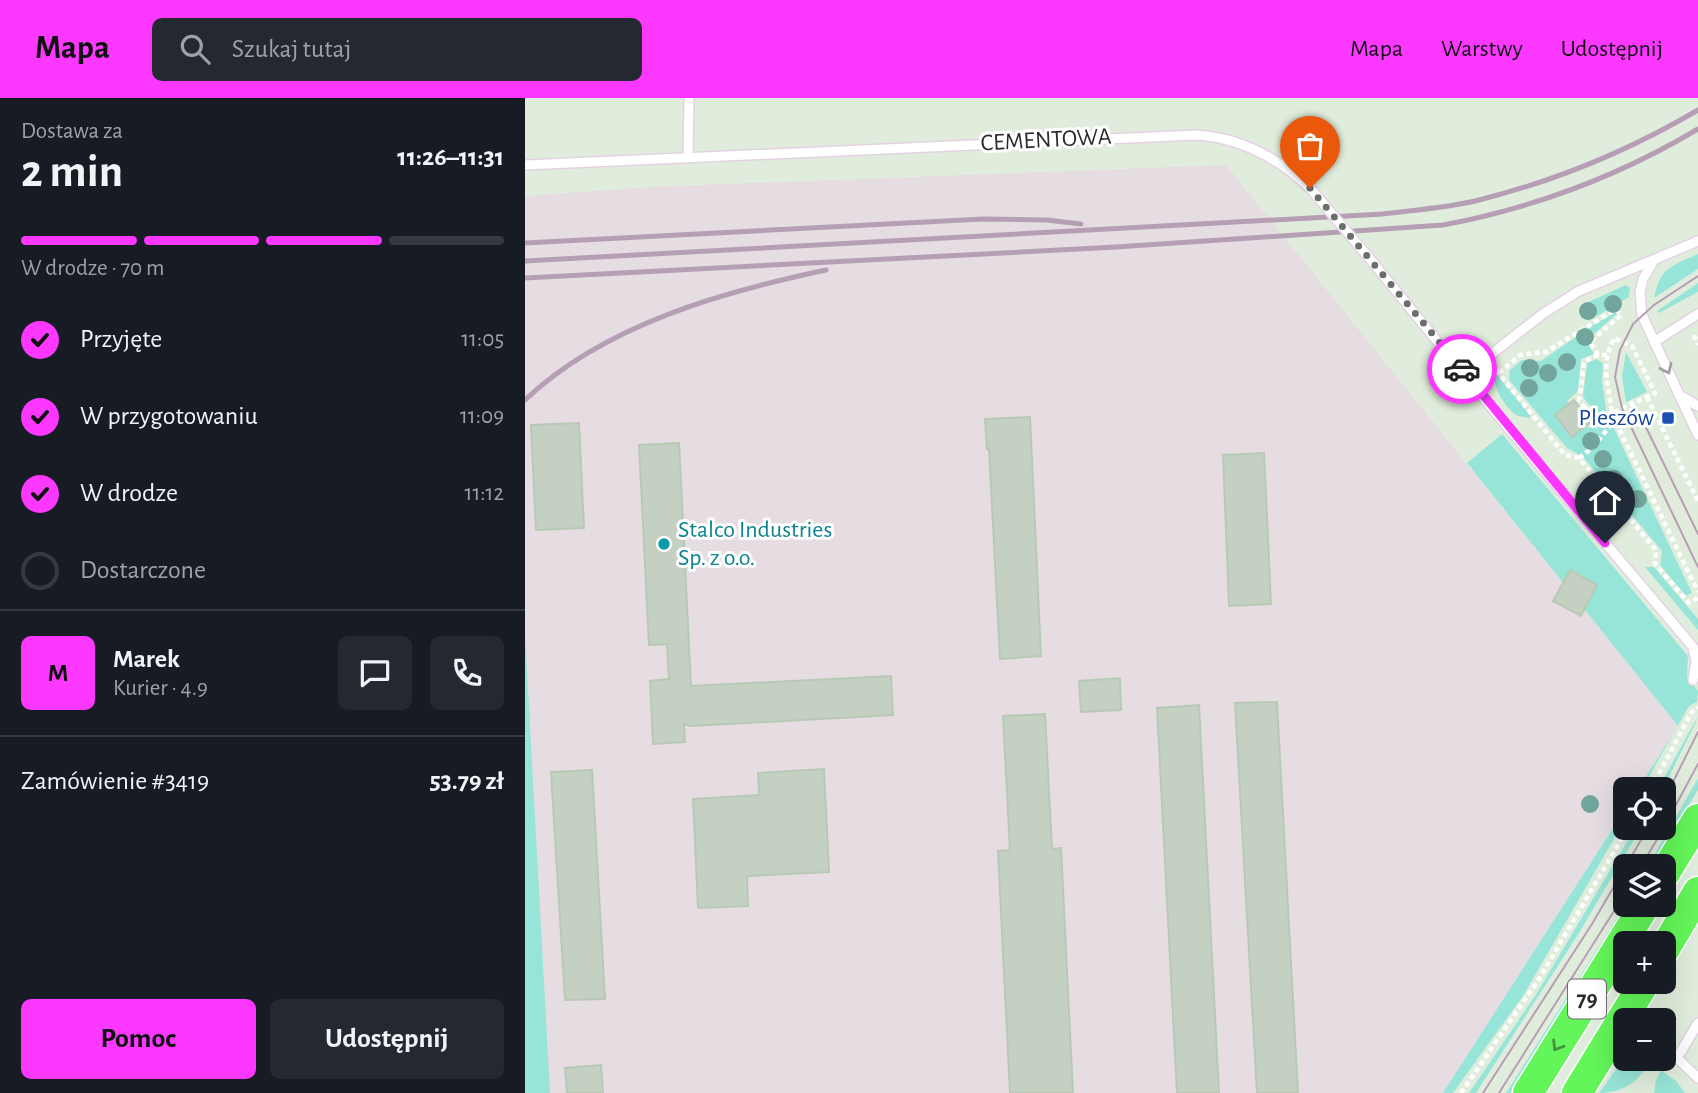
<!DOCTYPE html>
<html lang="pl">
<head>
<meta charset="utf-8">
<style>
	:root { --surface:#171b24; --page:#242831; --text:#f1f3f6; --muted:#9ea1a6; --line:#363941; --accent:#fc37ff }
	body { margin:0; font-family:"Alegreya Sans",sans-serif; background:var(--page); color:var(--text); height:100vh; display:flex; flex-direction:column; font-size:26px; white-space:nowrap }
	* { box-sizing:border-box; margin:0 }
	p { font-size:23px; color:var(--muted) }
	.icon { flex:none; width:38px; height:38px; fill:none; stroke:currentColor; stroke-width:2; stroke-linecap:round; stroke-linejoin:round }
	.map { position:relative; flex:1; overflow:hidden }
	.drawer { display:flex; flex-direction:column; background:var(--surface); width:525px }
	.drawer>* { flex:none }
	.fabs { position:absolute; left:1088px; top:679px; display:grid; gap:14px }
	.fabs a { display:grid; place-items:center; width:63px; height:63px; border-radius:10px; background:var(--surface); box-shadow:0 7px 28px #0002; font-size:35px }
	.pin { position:absolute; display:grid; place-items:center; width:60px; height:60px; color:#fff; margin:-72px -30px; border-radius:50% 50% 50% 0; rotate:-45deg; box-shadow:0 0 7px #0007 }
	.pin .icon { rotate:45deg }
	.courier { position:absolute; display:grid; place-items:center; width:70px; height:70px; margin:-35px; border:5px solid #fc37ff; border-radius:50%; background:#fff; color:#222; box-shadow:0 2px 9px #0007 }
	.overview em { font-style:normal; font-weight:700 }
	.overview div { display:flex; flex-direction:column-reverse }
	.overview { display:flex; align-items:center; justify-content:space-between; height:119px; padding:0 21px }
	h1 { font-size:46px; font-weight:700; line-height:52px }
	.bar { display:grid; grid-template-columns:repeat(4,1fr); gap:10px 7px; align-content:center; height:84px; padding:0 21px }
	.bar i { height:9px; border-radius:5px; background:var(--line) }
	.bar .on { background:var(--accent) }
	.bar p { grid-column:span 4 }
	.line { display:flex; align-items:center; gap:18px; padding:0 21px; border-top:2px solid var(--line) }
	.line div { flex:1 }
	.round { display:grid; place-items:center; flex:none; width:74px; height:74px; border-radius:10px; background:var(--page) }
	ol { padding:0 21px; list-style:none }
	li { display:flex; align-items:center; gap:21px; height:77px }
	li p { margin-inline-start:auto }
	li .icon { padding:7px; border-radius:50%; background:var(--accent); color:#111; stroke-width:4 }
	li:last-child { color:var(--muted) }
	li i { width:38px; height:38px; border:4px solid var(--line); border-radius:50% }
	.primary-button { display:flex; gap:14px; margin-top:auto; padding:14px 21px }
	.primary-button a { flex:1; height:80px; border-radius:10px; background:var(--accent); color:#111; font-size:28px; font-weight:700; line-height:80px; text-align:center }
	.primary-button a+a { background:var(--page); color:var(--text) }
	header { display:flex; align-items:center; gap:42px; box-sizing:border-box; height:98px; padding:0 35px; background:var(--accent); color:#111 }
	header strong { font-size:33px }
	nav { display:flex; gap:38px; margin-inline-start:auto; font-size:24px }
	.search { width:490px; height:63px; background:var(--page); display:flex; align-items:center; gap:18px; box-sizing:border-box; padding:0 24px; border-radius:10px; color:var(--muted); font-size:26px }
	main { display:flex; flex:1; min-height:0 }
	.map>svg:first-child { display:block }
	.industrial { fill:#e5dde2 }
	.green { fill:#97e5d8 }
	.building { fill:#c4d0c2; stroke:#b9c9b6; stroke-width:2 }
	.lines { fill:none; stroke-linecap:round; stroke-linejoin:round }
	.service-casing { stroke:#e4d1e4; stroke-width:12 }
	.primary-casing { stroke:#fff; stroke-width:33 }
	.path { stroke:#fff; stroke-width:4.5; stroke-dasharray:5 3.5; stroke-linecap:butt }
	.service { stroke:#fff; stroke-width:9 }
	.primary { stroke:#63f559; stroke-width:30 }
	.tram { stroke:#b69fb5; stroke-width:2 }
	.rail { stroke:#b69fb5; stroke-width:5 }
	.service-bridge-casing { stroke:#e4d1e4; stroke-width:12; stroke-linecap:butt }
	.service-bridge { stroke:#fff; stroke-width:9 }
	.tree { fill:#72a69c }
	.oneway { stroke:#a0a0a0 }
	.oneway2 { stroke:#479042 }
	.done { stroke:#6b6f69; stroke-width:7; stroke-dasharray:0 12.6 }
	.route { stroke:#fc37ff; stroke-width:9 }
	.transit-dot { fill:#1a4fb4; stroke:#fff; stroke-width:2.5 }
	.culture-dot { fill:#0f9aa8; stroke:#fff; stroke-width:2.5 }
	.labels { text-anchor:middle; dominant-baseline:central; stroke-width:6; stroke-linejoin:round; paint-order:stroke }
	.shield { fill:#fff; stroke:#6b6b6b; stroke-width:2 }
	.shield-label { font-size:23px; font-weight:bold; fill:#2b2b2b }
	.street-label { font-size:24px; fill:#2b2b2b; stroke:#fff }
	.transit-label { font-size:24px; fill:#164399; stroke:#fff; text-anchor:end }
	.culture-label { font-size:24px; fill:#0d838f; stroke:#fff; text-anchor:start }
</style>
</head>
<body>
<header>
<strong>Mapa</strong>
<div class="search"><svg class="icon" aria-label="search" viewBox="0 0 24 24"><circle cx="10" cy="10" r="6"/><path d="M15 15l6 6"/></svg>Szukaj tutaj</div>
<nav><a>Mapa</a><a>Warstwy</a><a>Udostępnij</a></nav>
</header>
<main>
<section class="drawer">
<div class="overview"><div><h1>2 min</h1><p>Dostawa za</p></div><em>11:26–11:31</em></div>
<div class="bar"><i class="on"></i><i class="on"></i><i class="on"></i><i></i><p>W drodze · 70 m</p></div>
<ol>
<li><svg class="icon" aria-label="check" viewBox="0 0 24 24"><path d="M5 12l5 5 9-10"/></svg>Przyjęte<p>11:05</p></li>
<li><svg class="icon" aria-label="check" viewBox="0 0 24 24"><path d="M5 12l5 5 9-10"/></svg>W przygotowaniu<p>11:09</p></li>
<li><svg class="icon" aria-label="check" viewBox="0 0 24 24"><path d="M5 12l5 5 9-10"/></svg>W drodze<p>11:12</p></li>
<li><i></i>Dostarczone</li>
</ol>
<div class="line" style="height:126px"><b class="round" style="background:var(--accent);color:#111">M</b><div><b>Marek</b><p>Kurier · 4.9</p></div><a class="round"><svg class="icon" aria-label="chat" viewBox="0 0 24 24"><path d="M4 5h16v11H9l-5 4z"/></svg></a><a class="round"><svg class="icon" aria-label="phone" viewBox="0 0 24 24"><path d="M5 4h4l2 5-3 2q2 4 5 5l2-3 5 2v4C11 20 4 13 5 4z"/></svg></a></div>
<div class="line" style="height:91px"><div>Zamówienie #3419</div><b>53.79 zł</b></div>
<div class="primary-button"><a>Pomoc</a><a>Udostępnij</a></div>
</section>
<div class="map">
<svg width="1173" height="995" viewBox="0 0 1173 995">
	<rect width="100%" height="100%" fill="#e1eddc"/>
	<path class="industrial" d="M701 67 1153 628 1113 691H1101V710L918 995H0V98L124 89Z"/>
	<path class="green" d="M1173 156V171L1129 200C1135 169 1147 168 1173 156Z
		M1173 185V194L1134 215 1132 213Z
		M1101 187 1105 190 1104 199 1063 223 1058 213 1059 206Z
		M1091 214 1092 216 1061 243 1069 256 1056 261 1053 293 1042 303 1044 306 1047 339 1061 328 1064 330 1074 321 1083 318 1167 495 1161 498 1135 467 1137 453 1058 359 1042 350 984 282 985 272 997 262 1016 263 1068 227Z
		M1101 254 1122 294 1101 304 1097 278Z
		M1071 261 1078 265 1077 283 1082 316 1073 318 1058 299 1062 265Z
		M970 274 1005 317V320C1001 319 997 319 993 318 981 312 966 288 970 274Z
		M977 336 1163 558 1162 578 1173 593 1172 604 1164 608 1117 691H1113L1153 628 942 365Z
		M1120 469H1129L1173 521V532Z
		M0 536 25 995H0Z
		M1173 620 1138 691H1133L1169 625Z
		M1173 680V692L1126 768H1123Z
		M1101 710V720L998 898 928 995H918Z
		M1110 730H1116L1054 835 951 995H944L1012 895Z
		M1101 806 1102 807 986 995H981Z
		M1101 957V961H1121L1122 966C1114 986 1094 995 1074 995Z
		M1136 972 1152 984 1160 995H1129L1131 982Z"/>
	<path class="building" d="M1049 302 1066 324 1047 339 1030 317Z
		M505 319 516 558 475 561 464 351H462L460 321Z
		M54 325 59 430 11 432 6 327Z
		M154 345 166 588 366 578 368 617 166 628 159 626 160 644 128 646 125 583 144 581 142 546 124 547 114 347Z
		M739 355 746 506 704 508 698 357Z
		M1045 472 1072 487 1056 518 1028 503Z
		M595 580 596 612 556 614 554 583Z
		M752 604 773 995H732L710 605Z
		M674 607 694 995H652L632 610Z
		M520 616 527 751 536 750 548 995H485L473 753 485 752 478 618Z
		M299 671 304 774 222 778 223 808 173 810 168 701 234 697 233 675Z
		M67 672 80 901 40 902 26 674Z
		M76 967 78 995H42L40 970Z"/>
	<g class="lines">
		<defs>
			<path id="service" d="M163 58 164 0
				M0 67 672 37C717 40 753 60 785 90
				M845 161 975 320 1168 549 1171 563 1168 582
				M1128 164 1118 181 1115 194 1117 217 1173 337
				M1129 244 1173 216
				M941 276 1019 215 1054 193 1173 143
				M1154 297 1173 308
				M1173 925 1152 960 1173 980
				M1139 952 1152 960"/>
			<path id="primary" d="M1139 776 1173 721
				M1139 852 1173 794
				M1003 995 1120 807
				M1052 995 1120 884"/>
		</defs>
		<use href="#service" class="service-casing"/>
		<use href="#primary" class="primary-casing"/>
		<path class="path" d="M1169 237 1173 247
			M1082 257H1073L1059 264 1054 302 1070 323 1130 295 1107 248 1089 240 1082 257 1081 275 1087 316 1173 494
			M971 272 1040 357 1054 360 1131 452 1130 466 1164 505 1173 500
			M974 275 995 257 1021 254 1091 211 1096 217 1065 244 1073 257
			M1122 299 1173 403
			M1054 360 1068 349 1089 323
			M1126 691 1166 615 1173 609
			M936 995 1014 881 1103 730"/>
		<use href="#service" class="service"/>
		<use href="#primary" class="primary"/>
		<path class="tram" d="M1173 178 1129 207 1108 226 1095 252 1090 279 1097 310 1173 469
			M1115 317 1173 436
			M1139 702 1173 634
			M1139 729 1173 666
			M1116 768 1139 730
			M958 995 1067 826 1123 730
			M974 995 1101 794"/>
		<path class="rail" d="M0 145 458 121 522 122 556 126
			M0 163 858 116C889 112 923 110 954 102 1030 83 1105 52 1173 12
			M0 180 591 149 918 127C1009 110 1094 78 1173 31
			M0 302C79 227 197 194 301 172"/>
		<defs>
			<path id="service-bridge" d="M785 90 845 161"/>
		</defs>
		<use href="#service-bridge" class="service-bridge-casing"/>
		<use href="#service-bridge" class="service-bridge"/>
	</g>
	<g class="tree">
		<circle cx="1088" cy="206" r="9"/>
		<circle cx="1063" cy="213" r="9"/>
		<circle cx="1060" cy="239" r="9"/>
		<circle cx="1042" cy="264" r="9"/>
		<circle cx="1005" cy="270" r="9"/>
		<circle cx="1023" cy="275" r="9"/>
		<circle cx="1004" cy="290" r="9"/>
		<circle cx="1066" cy="343" r="9"/>
		<circle cx="1078" cy="361" r="9"/>
		<circle cx="1089" cy="381" r="9"/>
		<circle cx="1113" cy="401" r="9"/>
		<circle cx="1065" cy="706" r="9"/>
	</g>
	<defs><path id="oneway-chevron" d="M-2-3.5L2.5 0L-2 3.5" fill="none" stroke-width="1.6" stroke-linecap="round" stroke-linejoin="round" transform="scale(1.75)"/></defs>
	<use class="oneway" href="#oneway-chevron" transform="translate(1142 271) rotate(65)"/>
	<use class="oneway2" href="#oneway-chevron" transform="translate(1032 948) rotate(122)"/>
	<g class="lines">
		<path class="done" d="M785 90 937 271"/>
		<path class="route" d="M937 271 1080 445"/>
	</g>
	<rect class="transit-dot" x="1136" y="313" width="14" height="14" rx="3.5"/>
	<circle class="culture-dot" cx="139" cy="446" r="7"/>
	<g class="labels">
		<rect class="shield" x="1043" y="881.5" width="38" height="39" rx="5"/>
		<g class="shield-label">
			<text x="1062" y="901">79</text>
		</g>
		<g class="street-label">
			<text transform="translate(521 42) rotate(-3)">CEMENTOWA</text>
		</g>
		<g class="transit-label">
			<text x="1129" y="320">Pleszów</text>
		</g>
		<g class="culture-label">
			<text x="153" y="432">Stalco Industries<tspan x="153" dy="28">Sp. z o.o.</tspan></text>
		</g>
	</g>
</svg>
<div class="fabs">
<a><svg class="icon" aria-label="locate" viewBox="0 0 24 24"><circle cx="12" cy="12" r="6"/><path d="M12 2v4M12 18v4M2 12h4M18 12h4"/></svg></a>
<a><svg class="icon" aria-label="layers" viewBox="0 0 24 24"><path d="M12 4l9 5-9 5-9-5zM3 14l9 5 9-5"/></svg></a>
<a>+</a>
<a>−</a>
</div>
<div class="pin" style="left:785px;top:90px;background:#ea580c"><svg class="icon" aria-label="bag" viewBox="0 0 24 24"><path d="M5 8h14l-1 12H6zM9 8a3 3 0 0 1 6 0"/></svg></div>
<div class="pin" style="left:1080px;top:445px;background:#1f2937"><svg class="icon" aria-label="home" viewBox="0 0 24 24"><path d="M3 11l9-7 9 7M6 9v11h12V9"/></svg></div>
<div class="courier" style="left:937px;top:271px"><svg class="icon" aria-label="car" viewBox="0 0 24 24"><path d="M5 17H2v-5l4-1 3-4h7l3 4 3 1v5h-3M9 17h6M6 11h13"/><circle cx="7" cy="17" r="2"/><circle cx="17" cy="17" r="2"/></svg></div>
</div>
</main>
</body>
</html>
